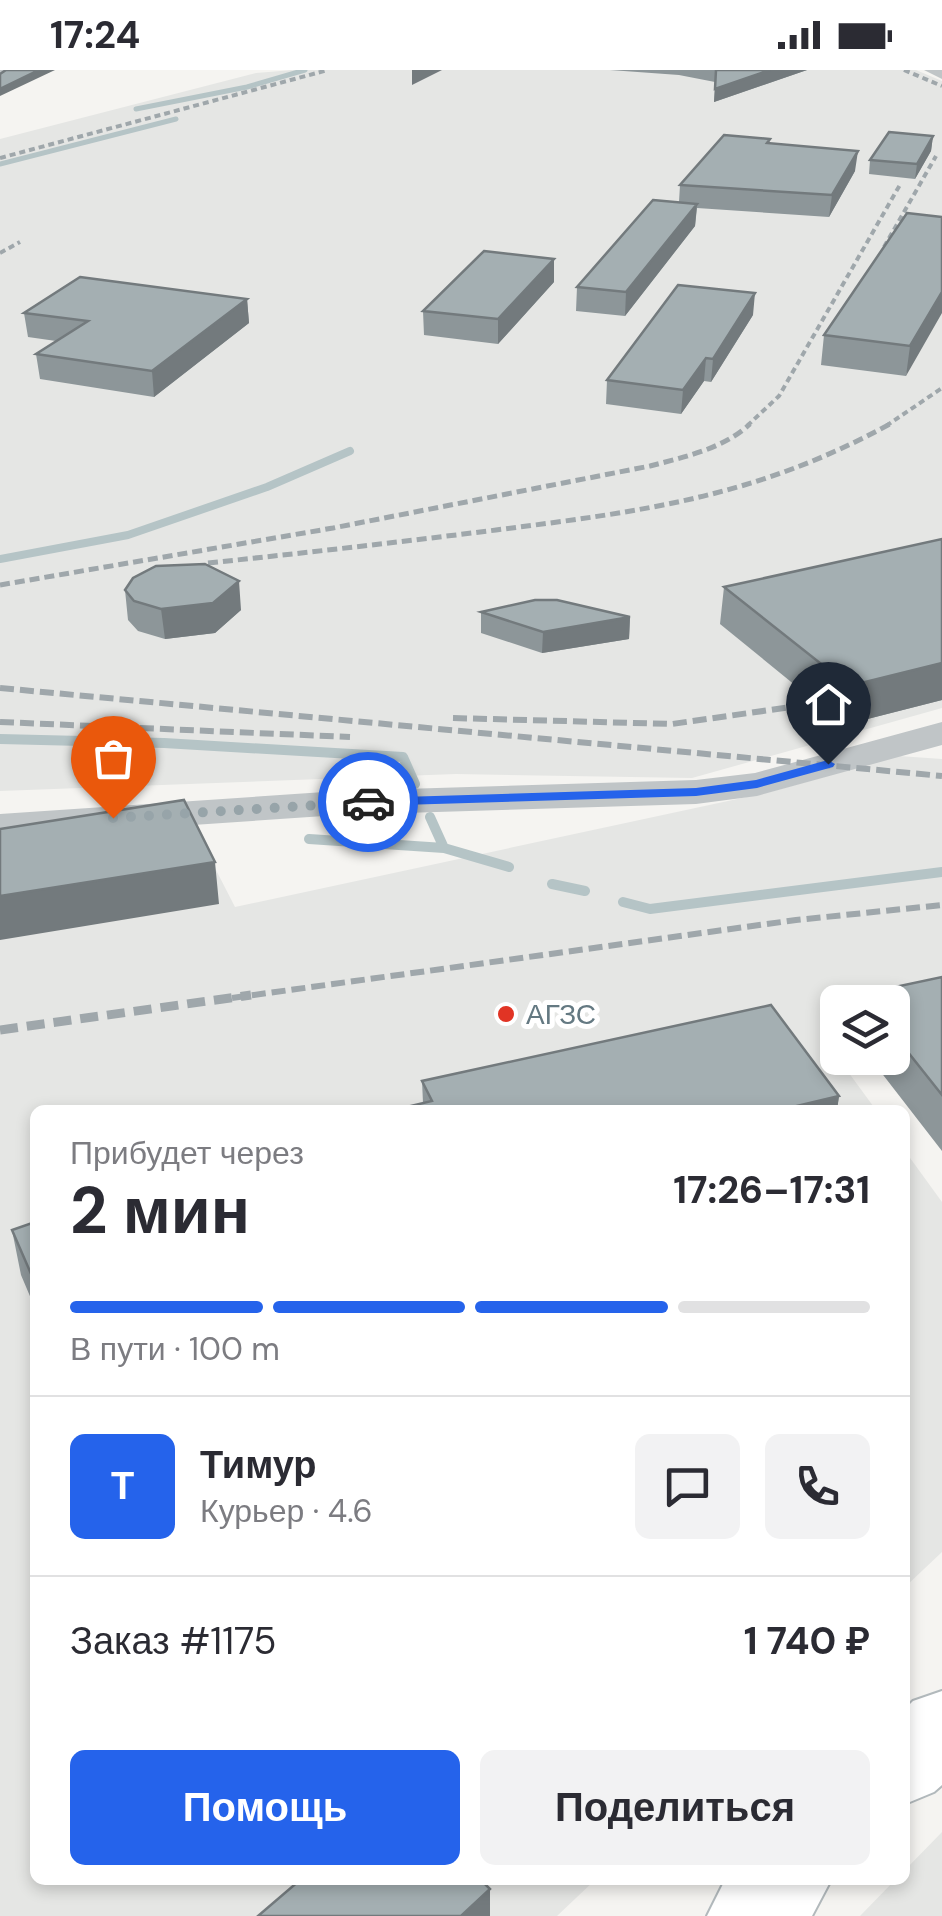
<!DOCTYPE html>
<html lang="ru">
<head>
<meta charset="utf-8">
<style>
	:root { --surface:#fff; --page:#f2f2f3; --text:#2b2b33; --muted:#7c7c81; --line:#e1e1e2; --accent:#2563eb }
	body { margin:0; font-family:"DM Sans",sans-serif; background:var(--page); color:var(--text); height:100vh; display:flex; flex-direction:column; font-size:38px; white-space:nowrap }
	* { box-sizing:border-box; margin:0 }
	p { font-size:32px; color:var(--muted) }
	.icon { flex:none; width:55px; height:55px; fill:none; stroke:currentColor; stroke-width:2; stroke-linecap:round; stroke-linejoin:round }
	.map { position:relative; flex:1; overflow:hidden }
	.panel { position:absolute; left:30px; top:1035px; width:880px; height:780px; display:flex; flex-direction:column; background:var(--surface); border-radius:15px; box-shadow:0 5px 15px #0003 }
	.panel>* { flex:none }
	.tools { position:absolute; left:820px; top:915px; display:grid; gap:20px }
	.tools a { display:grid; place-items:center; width:90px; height:90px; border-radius:15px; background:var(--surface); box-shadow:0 5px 15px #0003; font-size:50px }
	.pin { position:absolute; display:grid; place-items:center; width:85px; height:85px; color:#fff; margin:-102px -42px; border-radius:50% 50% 50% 0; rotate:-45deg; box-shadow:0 0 10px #0007 }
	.pin .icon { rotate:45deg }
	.courier { position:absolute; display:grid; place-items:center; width:100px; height:100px; margin:-50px; border:8px solid #2563eb; border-radius:50%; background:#fff; color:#222; box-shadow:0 2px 12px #0007 }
	.summary em { font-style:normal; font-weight:700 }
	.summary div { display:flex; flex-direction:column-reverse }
	.summary { display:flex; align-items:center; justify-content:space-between; height:170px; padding:0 40px }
	h1 { font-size:65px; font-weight:700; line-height:75px }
	.bar { display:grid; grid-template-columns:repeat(4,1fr); gap:15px 10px; align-content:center; height:120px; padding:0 40px }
	.bar i { height:12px; border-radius:8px; background:var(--line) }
	.bar .current { background:var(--accent) }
	.bar p { grid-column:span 4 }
	.line { display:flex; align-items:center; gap:25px; padding:0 40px; border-top:2px solid var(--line) }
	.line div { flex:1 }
	.round { display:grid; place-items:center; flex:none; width:105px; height:105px; border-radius:15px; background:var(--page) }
	.cta { display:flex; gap:20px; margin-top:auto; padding:20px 40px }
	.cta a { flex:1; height:115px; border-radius:15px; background:var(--accent); color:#fff; font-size:40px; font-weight:700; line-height:115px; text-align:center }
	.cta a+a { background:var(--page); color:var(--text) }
	.status { display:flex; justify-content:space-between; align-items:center; height:70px; padding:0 50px; background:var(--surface); direction:ltr }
	.status svg { height:28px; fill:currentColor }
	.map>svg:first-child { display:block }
	.built { fill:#e5e6e4 }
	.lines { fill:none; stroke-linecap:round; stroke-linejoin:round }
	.stream-far2 { stroke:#b5c4c6; stroke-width:5 }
	.stream-far1 { stroke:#b5c4c6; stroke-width:8 }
	.stream { stroke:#b5c4c6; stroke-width:10 }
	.secondary-casing { stroke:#b2b9bc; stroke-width:4 }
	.minor { fill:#c0c5c7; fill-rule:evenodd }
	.secondary { fill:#fff; fill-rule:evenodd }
	.rail-far3 { stroke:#9fa7ab; stroke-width:4; stroke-dasharray:6 4; stroke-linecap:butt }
	.rail-far2 { stroke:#9fa7ab; stroke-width:5; stroke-dasharray:10 5; stroke-linecap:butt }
	.rail-far1 { stroke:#9fa7ab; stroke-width:6; stroke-dasharray:14 6; stroke-linecap:butt }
	.rail { stroke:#9fa7ab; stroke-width:9; stroke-dasharray:18 9; stroke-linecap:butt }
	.wall { fill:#8d9699 }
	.shaded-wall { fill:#737a7d }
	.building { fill:#a4afb2; stroke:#737a7d; stroke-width:2.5 }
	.route { fill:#2563eb }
	.done { stroke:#97a4a9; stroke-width:10; stroke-dasharray:0 18 }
	.poi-dot { fill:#e13424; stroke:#fff; stroke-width:4 }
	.labels { text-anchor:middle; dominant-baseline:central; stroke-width:10; stroke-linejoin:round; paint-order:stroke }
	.poi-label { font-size:28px; fill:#647982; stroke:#fff; text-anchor:start }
</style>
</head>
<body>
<div class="status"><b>17:24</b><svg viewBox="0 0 49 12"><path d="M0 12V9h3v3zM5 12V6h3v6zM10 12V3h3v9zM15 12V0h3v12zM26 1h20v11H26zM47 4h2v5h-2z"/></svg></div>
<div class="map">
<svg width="942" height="1846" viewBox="0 0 942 1846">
	<rect width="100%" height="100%" fill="#f5f4f1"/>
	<path class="built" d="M293 0H916L942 11V638L692 708 456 704 0 721V69L256 3Z
		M899 686 942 689V949L892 932H838L837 968 824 969 876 1040H35V1810H595L557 1846H0V772L196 761 235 837 770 722Z
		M905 1081 942 1132V1482L905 1517Z
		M942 1762V1846H860L895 1810H905V1800Z"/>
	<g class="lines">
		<path class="stream-far2" d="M136 39 247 17 305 0
			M0 94 176 49"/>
		<path class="stream-far1" d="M0 489 128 465 267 417 350 381"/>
		<path class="stream" d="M0 669 164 673 403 687 415 714
			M430 747 444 778
			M309 769 444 778 509 797
			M552 814 585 821
			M623 832 650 839 942 802"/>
		<defs>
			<path id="secondary" d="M942 1621V1715L934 1722 905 1734V1639L913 1631Z
				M725 1810H831L812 1846H707Z"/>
		</defs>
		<use href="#secondary" class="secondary-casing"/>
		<path class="minor" d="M0 0H15L0 8Z
			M924 0H942V9Z
			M942 652V675L757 726 696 734 339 745 0 768V744L339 721 696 710 755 703Z"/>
		<use href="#secondary" class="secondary"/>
		<path class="rail-far3" d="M904 0 942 16
			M0 88 328 0
			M884 177 936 86
			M0 183 20 172
			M747 356 779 326 901 113
			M886 356 942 318"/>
		<path class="rail-far2" d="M208 493C304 483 400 472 496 460 645 441 756 427 890 354
			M0 515 333 458 650 396C684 387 723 379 750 354"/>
		<path class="rail-far1" d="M0 618 942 706
			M453 648 672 654 798 636
			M0 652 350 667
			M232 928 796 850 942 835"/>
		<path class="rail" d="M0 960 251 925"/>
	</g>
	<path class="wall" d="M610 0H807L714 32 715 12 679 5Z
		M933 66 931 81 915 109 869 104 870 90Z
		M770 69 769 73 855 101 829 147 697 138 695 156 625 246 576 241 577 217 679 132 680 115Z
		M942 147 906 306 821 295 824 265Z
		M554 212 498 274 424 265 423 241Z
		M247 229 249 253 154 327 40 309 36 284 56 271 28 267 24 243Z
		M753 245 711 312 704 311 681 344 606 334 607 310Z
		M942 469V630L844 655 720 554 724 517Z
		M125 520 241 540 215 563 165 569 138 561 128 550Z
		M481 542 630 547 629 569 542 583 481 563Z
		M942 907V1081L870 988H892V932H861L862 924Z
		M422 1011 839 1026 837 1040H394L423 1033Z
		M35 1152V1238L21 1205 12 1160Z"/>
	<path class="shaded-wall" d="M39 0H55L0 26V19Z
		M412 0H442L412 15Z
		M770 0H807L714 32 715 19Z
		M933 66 931 81 915 109 917 94Z
		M858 81 855 101 829 147 832 125Z
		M697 134 695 156 625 246 626 222Z
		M554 189V212L498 274V249Z
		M942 222V243L906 306 910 276Z
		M755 223 753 245 711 312 713 289Z
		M247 229 249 253 154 327 152 301Z
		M706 288 704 311 681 344 683 320Z
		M239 511 241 540 215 563 165 569 161 539Z
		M630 547 629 569 542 583 543 562Z
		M942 593V630L844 655 849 616Z
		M215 792 219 834 0 870V826Z
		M839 1026 837 1040H780Z
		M490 1819V1846H461Z"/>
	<path class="building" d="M6 0H39L0 19V4Z
		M716 0H770L715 19Z
		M889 62 933 66 917 94 870 90Z
		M724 65 770 69 767 73 858 81 832 125 680 115Z
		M653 130 697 134 626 222 577 217Z
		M907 143 942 147V222L910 276 824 265Z
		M484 181 554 189 498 249 423 241Z
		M80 207 247 229 152 301 36 284 88 251 24 243Z
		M678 215 755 223 713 289 706 288 683 320 607 310Z
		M942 469V593L849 616 724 517Z
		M205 494 239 511 213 533 161 539 134 531 125 520 133 508 156 496Z
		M535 530H557L630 547 543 562 481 542Z
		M184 730 215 792 0 826V759Z
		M942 907V1025L892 962V932H869L862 924Z
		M771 935 839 1026 780 1040H394L432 1031 422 1011Z
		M35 1152V1213L12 1160Z
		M300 1810H481L490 1819 461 1846H258Z"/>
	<path class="route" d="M828 690 835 694 833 697 757 718 696 726 368 736 361 732 368 728 696 718 756 710Z"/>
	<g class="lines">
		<path class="done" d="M113 748 368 732"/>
	</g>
	<circle class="poi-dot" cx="506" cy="944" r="10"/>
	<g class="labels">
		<g class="poi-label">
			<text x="526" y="944">АГЗС</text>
		</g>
	</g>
</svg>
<div class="tools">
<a><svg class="icon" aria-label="layers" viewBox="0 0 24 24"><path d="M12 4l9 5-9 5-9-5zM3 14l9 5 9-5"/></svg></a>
</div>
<div class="pin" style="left:113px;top:748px;background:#ea580c"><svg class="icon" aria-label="bag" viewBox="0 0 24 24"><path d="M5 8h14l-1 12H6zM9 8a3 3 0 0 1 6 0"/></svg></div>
<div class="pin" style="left:828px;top:694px;background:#1f2937"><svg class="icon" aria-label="home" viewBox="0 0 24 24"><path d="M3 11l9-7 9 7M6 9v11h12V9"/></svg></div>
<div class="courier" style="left:368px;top:732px"><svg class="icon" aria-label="car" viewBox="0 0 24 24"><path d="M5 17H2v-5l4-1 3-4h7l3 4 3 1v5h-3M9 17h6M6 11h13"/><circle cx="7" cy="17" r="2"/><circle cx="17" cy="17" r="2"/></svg></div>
<section class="panel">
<div class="summary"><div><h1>2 мин</h1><p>Прибудет через</p></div><em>17:26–17:31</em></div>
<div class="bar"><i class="current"></i><i class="current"></i><i class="current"></i><i></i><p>В пути · 100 m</p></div>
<div class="line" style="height:180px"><b class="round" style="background:var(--accent);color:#fff">Т</b><div><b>Тимур</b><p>Курьер · 4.6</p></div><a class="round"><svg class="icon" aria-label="chat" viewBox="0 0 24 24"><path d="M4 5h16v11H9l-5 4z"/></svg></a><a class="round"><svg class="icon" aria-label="phone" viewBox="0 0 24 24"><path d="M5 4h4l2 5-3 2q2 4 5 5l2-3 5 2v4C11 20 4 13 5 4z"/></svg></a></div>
<div class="line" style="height:130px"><div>Заказ #1175</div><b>1 740 ₽</b></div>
<div class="cta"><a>Помощь</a><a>Поделиться</a></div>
</section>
</div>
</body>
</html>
